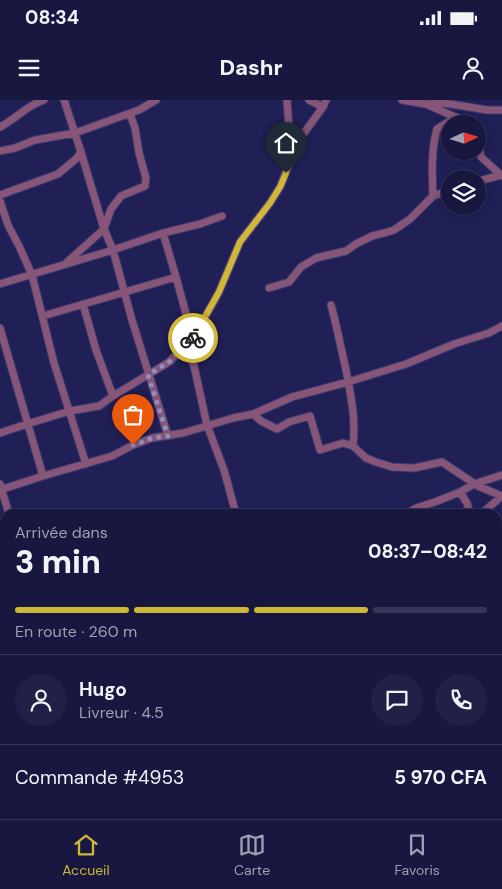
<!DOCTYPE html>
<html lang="fr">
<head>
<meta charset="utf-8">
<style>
	:root { --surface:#181740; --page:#212047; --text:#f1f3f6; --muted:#9f9fb1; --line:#363659; --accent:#cfb837 }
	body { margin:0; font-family:"DM Sans",sans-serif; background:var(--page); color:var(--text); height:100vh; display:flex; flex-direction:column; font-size:19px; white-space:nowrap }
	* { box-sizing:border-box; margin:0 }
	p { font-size:16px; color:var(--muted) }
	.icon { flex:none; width:28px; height:28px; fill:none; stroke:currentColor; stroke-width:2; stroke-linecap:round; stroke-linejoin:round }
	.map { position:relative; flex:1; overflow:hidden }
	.side { position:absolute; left:0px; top:409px; width:502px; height:311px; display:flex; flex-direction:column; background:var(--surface); border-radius:15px 15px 0 0; box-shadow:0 2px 8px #0003,0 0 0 1px var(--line) }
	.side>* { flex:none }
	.needle { width:32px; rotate:86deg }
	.tools { position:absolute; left:441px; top:15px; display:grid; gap:10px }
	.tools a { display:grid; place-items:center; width:45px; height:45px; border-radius:50%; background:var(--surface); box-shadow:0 2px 8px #0003,0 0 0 1px var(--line); font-size:25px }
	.pin { position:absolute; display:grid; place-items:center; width:42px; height:42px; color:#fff; margin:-51px -21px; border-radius:50% 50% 50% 0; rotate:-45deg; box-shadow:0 0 5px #0007 }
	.pin .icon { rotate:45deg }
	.courier { position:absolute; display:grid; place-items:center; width:50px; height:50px; margin:-25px; border:4px solid #cfb837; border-radius:50%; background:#fff; color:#222; box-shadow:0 1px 6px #0007 }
	.head em { font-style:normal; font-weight:800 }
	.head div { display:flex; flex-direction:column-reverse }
	.head { display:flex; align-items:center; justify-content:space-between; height:85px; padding:0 15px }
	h1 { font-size:32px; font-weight:800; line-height:38px }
	.bar { display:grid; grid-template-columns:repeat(4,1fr); gap:8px 5px; align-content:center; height:60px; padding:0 15px }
	.bar i { height:6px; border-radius:4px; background:var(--line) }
	.bar .selected { background:var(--accent) }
	.bar p { grid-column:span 4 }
	.line { display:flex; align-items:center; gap:12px; padding:0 15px; border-top:1px solid var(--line) }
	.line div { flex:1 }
	.round { display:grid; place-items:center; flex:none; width:52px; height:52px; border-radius:26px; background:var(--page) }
	.status { display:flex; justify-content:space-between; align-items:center; height:35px; padding:0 25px; background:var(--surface); direction:ltr }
	.status svg { height:14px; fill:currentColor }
	header { display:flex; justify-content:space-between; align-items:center; height:65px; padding:0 15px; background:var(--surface); font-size:22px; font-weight:800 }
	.dock { display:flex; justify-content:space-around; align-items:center; height:70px; border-top:1px solid var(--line); background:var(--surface); font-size:14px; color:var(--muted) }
	.dock a { display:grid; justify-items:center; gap:2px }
	.dock .selected { color:var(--accent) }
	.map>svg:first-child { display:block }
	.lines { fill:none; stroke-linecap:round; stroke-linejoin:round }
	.minor-casing { stroke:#3b3b6f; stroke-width:9 }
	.minor { stroke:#875578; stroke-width:7 }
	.done { stroke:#8f91bb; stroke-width:5; stroke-dasharray:0 9 }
	.route { stroke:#cfb837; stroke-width:6 }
</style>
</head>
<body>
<div class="status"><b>08:34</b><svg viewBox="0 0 49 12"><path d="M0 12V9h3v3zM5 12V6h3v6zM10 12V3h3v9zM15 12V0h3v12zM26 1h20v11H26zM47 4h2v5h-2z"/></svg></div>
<header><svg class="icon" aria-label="menu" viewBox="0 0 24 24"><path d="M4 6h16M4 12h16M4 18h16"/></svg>Dashr<svg class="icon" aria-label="person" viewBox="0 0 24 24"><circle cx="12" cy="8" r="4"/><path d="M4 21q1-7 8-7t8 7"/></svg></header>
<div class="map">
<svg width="502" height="719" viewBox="0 0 502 719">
	<rect width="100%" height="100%" fill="#201f56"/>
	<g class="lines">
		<defs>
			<path id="minor" d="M64 0 81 52 104 129 113 150 132 220 168 336
				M287 0 289 28 296 47
				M309 0 323 7
				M402 0 425 4 444 3 487 10H502
				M428 5 462 20 467 24
				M0 27C16 19 27 5 44 0
				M478 39 481 57 502 76
				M0 51 15 48 35 40 75 33 139 10 156 0
				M478 81 502 75
				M0 95 58 74 77 58 81 52
				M433 96C432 72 431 51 437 29L456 17
				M0 101 8 125 20 148 32 175 54 263 86 364
				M163 133 200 124 222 116
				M66 163 104 129 111 109 121 96 145 86 146 78 139 53 135 28 130 14
				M0 184 113 150 163 133 176 177 188 221 194 237 219 192 240 142 270 103 280 87 296 47 304 33 323 7 326 0
				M269 188 289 182 301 167 316 158 346 151 356 144 372 136 384 133 394 130 410 119 433 96 450 90
				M83 204 96 250 113 296
				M331 205C337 227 341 248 346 270 351 296 356 319 353 346
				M43 216 176 177
				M0 228 43 376 0 390
				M187 245 194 266 207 325 224 370 236 414
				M253 314 292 297 348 282 406 264 454 244 489 233 502 226
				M0 333 27 324 70 311 99 306 113 296 169 262 194 237
				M43 376 112 356 133 345 152 338 183 333 233 318 253 314 261 321 277 329 289 322 310 316 320 350 343 343 353 346 366 358 376 362 392 367 414 368 442 362 478 386 502 396
				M0 384 9 414
				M460 392 474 384 502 375
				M406 414 416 408 435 402 460 392 467 403 470 414
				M481 414 502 396
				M498 532 501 528 502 525
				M0 533 2 538
				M0 639 5 637
				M0 691 5 689
				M56 715 58 719
				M100 715 101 719
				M152 715 153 719
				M202 719 209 715
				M308 719 310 715"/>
		</defs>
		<use href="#minor" class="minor-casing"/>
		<use href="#minor" class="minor"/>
	</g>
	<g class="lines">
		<path class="done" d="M133 345 152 338 168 336 148 275 169 262 193 238"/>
		<path class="route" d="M193 238 219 192 240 142 270 103 280 87 286 73"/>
	</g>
</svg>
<div class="tools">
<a><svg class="needle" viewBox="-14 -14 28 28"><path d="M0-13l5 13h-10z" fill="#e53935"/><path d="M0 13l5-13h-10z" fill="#9f9fb1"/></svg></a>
<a><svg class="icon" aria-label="layers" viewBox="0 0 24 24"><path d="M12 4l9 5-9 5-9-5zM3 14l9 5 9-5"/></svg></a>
</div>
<div class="pin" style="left:133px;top:345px;background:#ea580c"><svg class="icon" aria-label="bag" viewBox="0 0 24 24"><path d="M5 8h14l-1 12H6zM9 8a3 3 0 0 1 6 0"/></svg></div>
<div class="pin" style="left:286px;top:73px;background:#1f2937"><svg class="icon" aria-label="home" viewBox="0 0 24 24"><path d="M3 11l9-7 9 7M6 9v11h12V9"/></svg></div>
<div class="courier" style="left:193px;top:238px"><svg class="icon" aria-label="bike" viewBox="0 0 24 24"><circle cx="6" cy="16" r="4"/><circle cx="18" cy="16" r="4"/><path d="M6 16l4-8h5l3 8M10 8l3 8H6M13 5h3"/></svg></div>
<section class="side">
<div class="head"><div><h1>3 min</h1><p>Arrivée dans</p></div><em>08:37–08:42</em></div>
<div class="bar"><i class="selected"></i><i class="selected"></i><i class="selected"></i><i></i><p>En route · 260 m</p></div>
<div class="line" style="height:90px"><a class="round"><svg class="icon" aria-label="person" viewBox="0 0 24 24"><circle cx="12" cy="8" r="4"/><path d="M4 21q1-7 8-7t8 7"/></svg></a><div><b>Hugo</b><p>Livreur · 4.5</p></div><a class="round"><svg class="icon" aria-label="chat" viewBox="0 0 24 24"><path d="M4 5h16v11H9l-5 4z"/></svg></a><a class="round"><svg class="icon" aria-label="phone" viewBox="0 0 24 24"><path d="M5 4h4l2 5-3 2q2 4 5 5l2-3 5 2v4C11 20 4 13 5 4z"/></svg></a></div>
<div class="line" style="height:65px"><div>Commande #4953</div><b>5 970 CFA</b></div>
</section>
</div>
<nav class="dock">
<a class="selected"><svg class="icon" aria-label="home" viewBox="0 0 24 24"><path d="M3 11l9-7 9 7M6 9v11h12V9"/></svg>Accueil</a>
<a><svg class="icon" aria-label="map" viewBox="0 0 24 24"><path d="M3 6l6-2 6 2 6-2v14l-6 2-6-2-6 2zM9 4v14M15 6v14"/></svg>Carte</a>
<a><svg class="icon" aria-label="saved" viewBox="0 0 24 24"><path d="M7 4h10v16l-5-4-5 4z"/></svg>Favoris</a>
</nav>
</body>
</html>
